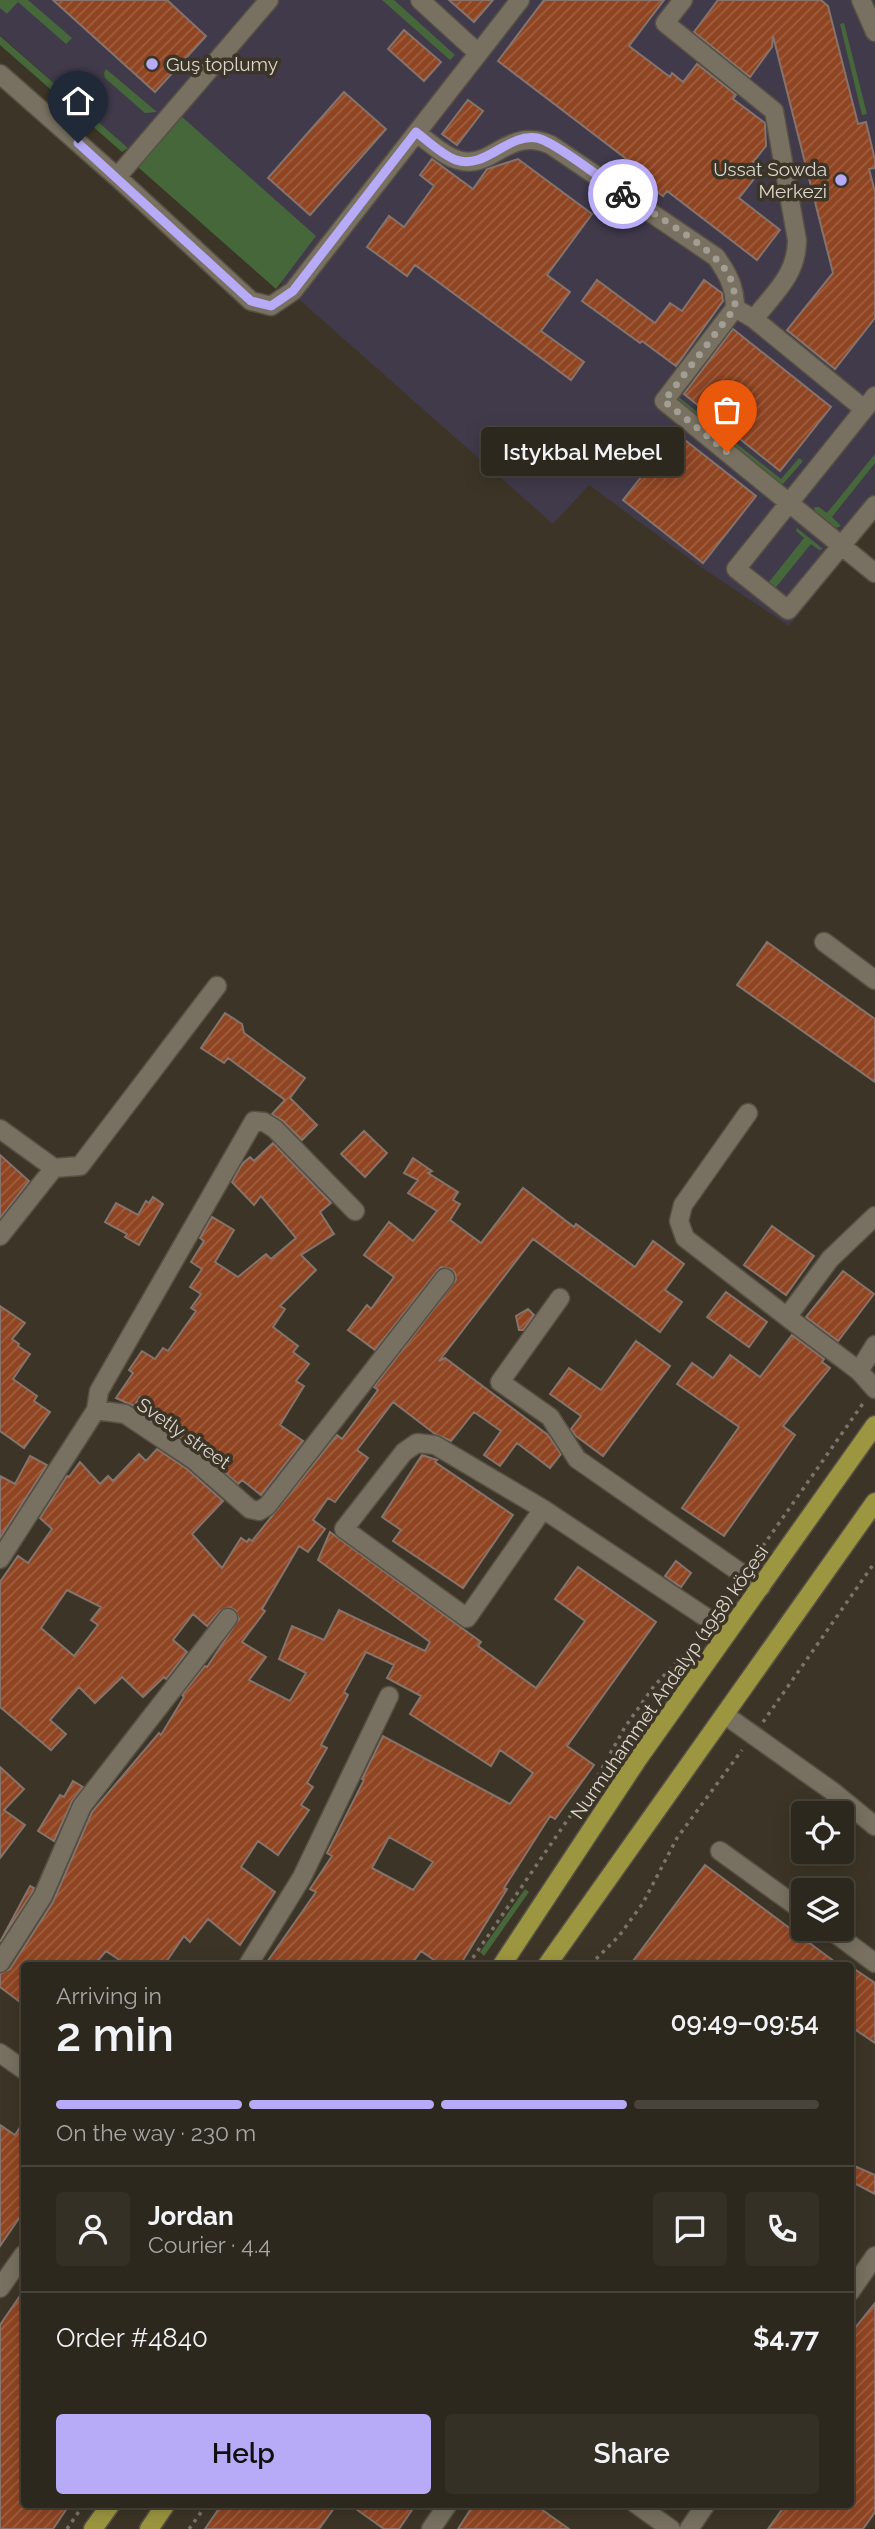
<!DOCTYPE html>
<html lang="en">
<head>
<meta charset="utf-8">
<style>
	:root { --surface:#2d281d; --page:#353026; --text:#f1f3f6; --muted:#a7a6a4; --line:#48443b; --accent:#b7abf7 }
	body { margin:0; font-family:Raleway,sans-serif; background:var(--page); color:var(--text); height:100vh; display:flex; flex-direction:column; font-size:26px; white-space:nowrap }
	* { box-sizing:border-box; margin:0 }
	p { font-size:23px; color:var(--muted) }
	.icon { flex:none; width:38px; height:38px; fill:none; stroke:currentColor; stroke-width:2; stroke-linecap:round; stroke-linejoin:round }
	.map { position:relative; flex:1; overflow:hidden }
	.drawer { position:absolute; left:21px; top:1962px; width:833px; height:546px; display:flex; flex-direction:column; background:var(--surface); border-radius:7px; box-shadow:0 4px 18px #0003,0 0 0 2px var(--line) }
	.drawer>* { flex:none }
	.buttons { position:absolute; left:791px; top:1801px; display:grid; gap:14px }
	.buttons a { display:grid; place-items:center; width:63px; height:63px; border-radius:7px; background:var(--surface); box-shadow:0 4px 18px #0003,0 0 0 2px var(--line); font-size:35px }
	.pin { position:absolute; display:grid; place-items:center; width:60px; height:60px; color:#fff; margin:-72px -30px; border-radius:50% 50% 50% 0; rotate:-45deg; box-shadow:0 0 7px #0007 }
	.pin .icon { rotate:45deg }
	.courier { position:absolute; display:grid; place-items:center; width:70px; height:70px; margin:-35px; border:5px solid #b7abf7; border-radius:50%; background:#fff; color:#222; box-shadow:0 2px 9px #0007 }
	.bubble { position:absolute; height:49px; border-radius:7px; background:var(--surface); box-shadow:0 4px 18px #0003,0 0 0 2px var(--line); font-size:23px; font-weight:600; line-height:49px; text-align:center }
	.headline em { font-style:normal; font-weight:600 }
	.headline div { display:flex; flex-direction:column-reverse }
	.headline { display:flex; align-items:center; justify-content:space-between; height:119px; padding:0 35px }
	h1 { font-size:46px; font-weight:600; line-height:52px }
	.bar { display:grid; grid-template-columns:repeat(4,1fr); gap:10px 7px; align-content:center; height:84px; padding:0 35px }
	.bar i { height:9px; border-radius:5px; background:var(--line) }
	.bar .active { background:var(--accent) }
	.bar p { grid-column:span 4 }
	.line { display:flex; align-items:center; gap:18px; padding:0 35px; border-top:2px solid var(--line) }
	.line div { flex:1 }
	.round { display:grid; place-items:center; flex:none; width:74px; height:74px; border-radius:7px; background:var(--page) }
	.cta { display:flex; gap:14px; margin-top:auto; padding:14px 35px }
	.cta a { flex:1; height:80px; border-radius:7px; background:var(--accent); color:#111; font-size:28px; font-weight:600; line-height:80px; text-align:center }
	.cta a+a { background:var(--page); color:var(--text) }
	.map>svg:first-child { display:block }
	.commercial { fill:#403a4b }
	.green { fill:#46673a }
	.building { fill:url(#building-hatch); stroke:#85736c; stroke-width:2; fill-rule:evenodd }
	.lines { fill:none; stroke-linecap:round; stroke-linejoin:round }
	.minor-casing { stroke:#575044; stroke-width:21 }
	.major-casing { stroke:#575044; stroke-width:21 }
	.path { stroke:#7a7569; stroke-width:3.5; stroke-dasharray:3.5 5; stroke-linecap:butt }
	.minor { stroke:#787161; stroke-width:18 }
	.major { stroke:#9d9640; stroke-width:18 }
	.done { stroke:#a39e94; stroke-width:7; stroke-dasharray:0 12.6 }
	.route { stroke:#b7abf7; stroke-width:9 }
	.poi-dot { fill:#b7abf7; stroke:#3c3527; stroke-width:2.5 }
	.labels { text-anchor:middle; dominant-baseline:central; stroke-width:7; stroke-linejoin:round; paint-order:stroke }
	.poi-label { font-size:19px; fill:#dbd7ce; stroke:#3c3527; text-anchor:start }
	.street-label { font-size:19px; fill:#dbd7ce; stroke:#3c3527 }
</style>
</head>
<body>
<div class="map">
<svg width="875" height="2529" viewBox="0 0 875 2529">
	<defs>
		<pattern id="building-hatch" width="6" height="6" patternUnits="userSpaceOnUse" patternTransform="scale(1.75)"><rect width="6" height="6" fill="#904522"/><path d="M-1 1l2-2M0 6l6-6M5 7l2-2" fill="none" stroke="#9f5f41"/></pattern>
	</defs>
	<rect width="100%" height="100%" fill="#3c3527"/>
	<path class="commercial" d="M0 0H875V521L789 626 701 567 589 485 553 524 0 35Z"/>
	<path class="green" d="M0 0H28L72 38 66 44 18 2 7 14 0 8Z
		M382 0H394L455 55 450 60Z
		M844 23 867 114 862 115 840 24Z
		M0 36 128 148 122 152 0 45Z
		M106 69 157 112 145 113 105 78 104 73Z
		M181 116 316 236 276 289 139 168 140 162Z
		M676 395 781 479 799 458 803 461 782 485 674 398Z
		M875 454V463L832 517 841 526 836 528 815 511 814 507H819L827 513Z
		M797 528 823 549 819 550 811 544 776 587 785 597 756 576 760 575 769 582 804 538 796 531Z
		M525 1889 529 1892 484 1956 480 1952Z"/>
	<path class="building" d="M53 0H167L206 36 155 92Z
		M449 0H493L474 22Z
		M544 0H664L629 46 670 77 672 73 683 82 697 64 736 95 733 99 765 123 766 146 753 162 762 169 739 198 780 230 757 260 667 191 663 196 628 170 633 164 498 61Z
		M718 0H821L828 6 858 124 866 122 875 160V168L869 169 875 192V318L835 369 787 330 833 273 773 36 772 47 750 77 694 32Z
		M404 30 441 62 424 81 388 49Z
		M344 92 386 129 310 215 268 178Z
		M468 100 483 111 457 145 442 134Z
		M432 159 473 189 487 169 518 159 592 214 547 275 570 292 541 331 584 362 571 380 415 265 407 276 367 247 389 216 404 227 434 186 420 175Z
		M597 280 655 323 670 303 682 311 704 280 722 293 723 301 676 366 642 341 640 343 582 301Z
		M733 329 831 407 780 471 684 394Z
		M676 433 756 496 703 563 623 500Z
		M767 942 875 1019V1082L737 985Z
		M225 1013 242 1024 244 1033 305 1078 290 1098 317 1125 302 1140 283 1121 272 1114 285 1100 228 1058 224 1063 201 1048Z
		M364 1131 387 1153 365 1177 341 1154Z
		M273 1143 331 1203 320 1212 334 1234 301 1255 316 1270 280 1306 285 1309 273 1327 298 1346 293 1352 309 1364 296 1381 304 1386 280 1425 303 1441 261 1495 242 1480 238 1484 201 1451 172 1432 178 1425 140 1397 134 1406 116 1398 133 1373 129 1370 142 1351 155 1359 163 1348 168 1351 196 1311 191 1308 201 1294 190 1287 202 1269 191 1262 204 1241 200 1238 212 1217 234 1230 215 1262 238 1277 266 1254 271 1259 296 1238 261 1196 254 1205 232 1182 242 1164 250 1157 254 1161Z
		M0 1155 29 1181 0 1218Z
		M413 1158 432 1171 428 1173 458 1192 453 1200 460 1204 450 1220 481 1243 523 1188 574 1227 576 1224 635 1267 653 1241 684 1264 665 1290 682 1302 660 1332 533 1239 439 1361 445 1358 548 1435 561 1454 550 1468 517 1443 500 1466 484 1455 501 1431 474 1412 451 1441 435 1434 393 1402 357 1450 368 1458 335 1502 328 1498 313 1520 325 1529 308 1552 299 1546 262 1609 265 1611 242 1642 266 1657 249 1680 290 1701 306 1673 279 1659 292 1626 324 1640 339 1610 425 1651 430 1642 318 1560 330 1532 481 1642 478 1646 536 1688 585 1621 555 1599 578 1567 656 1622 567 1746 594 1765 555 1819 550 1816 504 1888 507 1889 460 1965H441L421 1951 411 1965H310L305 1962 302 1965H265L316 1892 310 1889 332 1856 327 1853 364 1780 362 1779 383 1736 510 1804 533 1773 500 1750 491 1766 410 1714 421 1696 387 1678 394 1665 366 1652 344 1692 348 1695 321 1745 327 1748 307 1783 313 1787 301 1805 309 1810 278 1855 258 1841 241 1867 275 1892 240 1945 208 1919 190 1942 184 1936 164 1965H127L106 1951 94 1965H24V2005L0 1987V1974L10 1969 53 1902 92 1812 159 1733 161 1735 184 1697 182 1695 205 1666 207 1667 239 1619 235 1610 229 1607 220 1611 207 1626 193 1614 173 1640 187 1652 166 1679 164 1677 143 1697 122 1677 95 1703 79 1687 50 1720 66 1734 51 1750 0 1707V1582L18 1556 28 1563 52 1529 40 1518 67 1476 69 1477 80 1462 100 1484 108 1476 113 1481 139 1454 146 1461 157 1449 187 1469 223 1501 192 1534 222 1568 241 1538 247 1542 249 1539 252 1541 337 1435 342 1439 378 1390 374 1387 456 1280 455 1273 451 1269 441 1267 437 1271 375 1350 348 1330 367 1305 371 1309 394 1277 364 1255 389 1222 413 1241 437 1211 408 1193 418 1180 404 1173ZM67 1590 101 1607 91 1620 98 1625 74 1656 41 1628ZM389 1837 433 1862 413 1890 372 1868Z
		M153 1197 163 1204 139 1245 125 1237 127 1234 105 1222 116 1203 138 1215 146 1201 149 1203Z
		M772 1226 814 1256 786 1295 744 1265Z
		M843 1271 874 1294 838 1341 806 1317Z
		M726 1292 767 1322 749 1347 707 1317Z
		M0 1306 25 1323 12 1339 19 1344 18 1346 30 1354 13 1379 37 1396 34 1401 50 1412 24 1448 0 1431Z
		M528 1309 534 1315 523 1330H519L516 1316Z
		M792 1335 824 1359 822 1362 830 1368 783 1426 795 1435 724 1536 682 1508 739 1427 677 1384 692 1363 713 1378 730 1355 760 1377Z
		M636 1341 670 1366 603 1456 576 1436 571 1429 581 1416 550 1394 569 1368 601 1390Z
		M422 1455 437 1460 435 1462 513 1515 463 1588 393 1541 401 1530 382 1517Z
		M30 1456 47 1465 0 1538V1476L15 1484Z
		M676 1561 691 1573 681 1587 665 1576Z
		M0 1767 24 1789 4 1810 25 1825 0 1858Z
		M73 1781 83 1787 72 1801 54 1841 38 1831 60 1795 64 1797Z
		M705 1865 736 1888 839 1965H630Z
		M30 1886 34 1888 33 1891 0 1942Z
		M850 1966 875 1983V2043L850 2026Z
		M24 2121V2211L0 2246V2125L15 2135Z
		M850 2164 875 2175V2194L850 2181Z
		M24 2290V2504H70L53 2529H0V2325Z
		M875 2303V2512L863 2529H768L786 2504H850V2334Z
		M222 2504H337L319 2529H205Z
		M349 2504H416L399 2529H384Z
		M474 2504H534L569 2529H458Z"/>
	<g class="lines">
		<defs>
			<path id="minor" d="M420 0 478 53
				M683 0 665 23 774 111 797 240C797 275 774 293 754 319L864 409
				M861 0 875 32
				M0 74 117 177 251 301 271 306 293 291 520 0
				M416 133C429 141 443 156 458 160 492 171 508 125 551 145L716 257C728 274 735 287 735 308L754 319
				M117 177 269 0
				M735 308 664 401 875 573
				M875 396 736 569 788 610 875 505
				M824 942 875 980
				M748 1113 683 1205 679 1221 685 1238 787 1317
				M0 1129 54 1168
				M0 1236 54 1168 80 1166 217 986
				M560 1298 500 1382 550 1417 577 1459 761 1587
				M875 1345 859 1371 875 1389
				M859 1371 787 1317 830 1259 875 1216
				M96 1410 99 1391 254 1121 264 1122 275 1129 355 1211
				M543 1509 467 1618 344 1529 404 1452 417 1443 435 1445 543 1509 728 1632
				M0 1559 96 1410 125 1414 194 1460 250 1509 259 1511 267 1506 445 1278
				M725 1715 832 1791 875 1826
				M720 1851 803 1911
				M828 1928 875 1963
				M0 1963 43 1896 82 1806 228 1618
				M248 1965 302 1877 389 1696
				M0 2053 24 2070
				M0 2288 24 2254
				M850 2292 875 2256
				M636 2504 671 2529
				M431 2529 448 2504
				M689 2529 706 2504"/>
			<path id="major" d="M502 1965 638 1759 875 1425
				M547 1965 875 1502
				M93 2529 111 2504
				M149 2529 166 2504"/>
		</defs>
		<use href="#minor" class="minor-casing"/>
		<use href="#major" class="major-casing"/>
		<path class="path" d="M758 1553 864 1402
			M763 1722 875 1562
			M468 1965 599 1774 625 1727 654 1686 691 1647 701 1634
			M590 1965 619 1936 643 1903 677 1838 742 1750
			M67 2529 84 2504
			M189 2529 207 2504"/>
		<use href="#minor" class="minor"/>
		<use href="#major" class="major"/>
	</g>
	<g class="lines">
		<path class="done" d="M623 194C650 212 711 246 727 272 734 283 735 295 735 308L664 401 727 452"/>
		<path class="route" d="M78 143 251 301 271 306 293 291 416 132C428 141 442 155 456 160 486 170 507 133 537 138 554 141 606 182 623 194"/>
	</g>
	<g class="poi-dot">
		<circle cx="152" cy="64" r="7"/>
		<circle cx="841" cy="180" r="7"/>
	</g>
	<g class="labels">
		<g class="poi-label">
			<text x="166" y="64">Guş toplumy</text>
			<text x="827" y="169" text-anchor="end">Ussat Sowda<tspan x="827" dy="22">Merkezi</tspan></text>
		</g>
		<g class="street-label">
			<text transform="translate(184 1433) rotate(35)">Svetly street</text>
			<text transform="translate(669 1682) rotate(-55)">Nurmuhammet Andalyp (1958) köçesi</text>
		</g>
	</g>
</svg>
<div class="buttons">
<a><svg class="icon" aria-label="locate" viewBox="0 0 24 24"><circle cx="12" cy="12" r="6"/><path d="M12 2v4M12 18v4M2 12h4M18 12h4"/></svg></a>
<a><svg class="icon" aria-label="layers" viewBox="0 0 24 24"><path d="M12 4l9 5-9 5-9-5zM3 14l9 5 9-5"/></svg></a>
</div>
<div class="pin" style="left:727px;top:452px;background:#ea580c"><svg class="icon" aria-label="bag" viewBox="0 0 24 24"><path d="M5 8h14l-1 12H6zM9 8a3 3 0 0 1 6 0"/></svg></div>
<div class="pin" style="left:78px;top:143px;background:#1f2937"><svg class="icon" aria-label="home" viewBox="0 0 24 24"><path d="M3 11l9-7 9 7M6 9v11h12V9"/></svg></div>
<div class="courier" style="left:623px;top:194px"><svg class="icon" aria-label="bike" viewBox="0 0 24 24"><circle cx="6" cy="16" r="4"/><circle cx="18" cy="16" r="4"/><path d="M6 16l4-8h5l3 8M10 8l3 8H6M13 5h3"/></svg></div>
<div class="bubble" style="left:481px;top:427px;width:203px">Istykbal Mebel</div>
<section class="drawer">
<div class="headline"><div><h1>2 min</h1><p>Arriving in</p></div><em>09:49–09:54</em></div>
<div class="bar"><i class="active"></i><i class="active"></i><i class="active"></i><i></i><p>On the way · 230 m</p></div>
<div class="line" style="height:126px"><a class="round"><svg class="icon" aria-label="person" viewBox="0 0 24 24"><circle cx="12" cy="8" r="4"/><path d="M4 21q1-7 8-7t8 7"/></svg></a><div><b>Jordan</b><p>Courier · 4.4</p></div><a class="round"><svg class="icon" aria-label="chat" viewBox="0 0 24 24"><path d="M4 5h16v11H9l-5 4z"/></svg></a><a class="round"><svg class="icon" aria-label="phone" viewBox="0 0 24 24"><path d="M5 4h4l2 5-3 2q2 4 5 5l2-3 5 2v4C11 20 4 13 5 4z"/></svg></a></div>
<div class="line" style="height:91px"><div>Order #4840</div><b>$4.77</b></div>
<div class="cta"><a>Help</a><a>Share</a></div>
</section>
</div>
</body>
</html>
